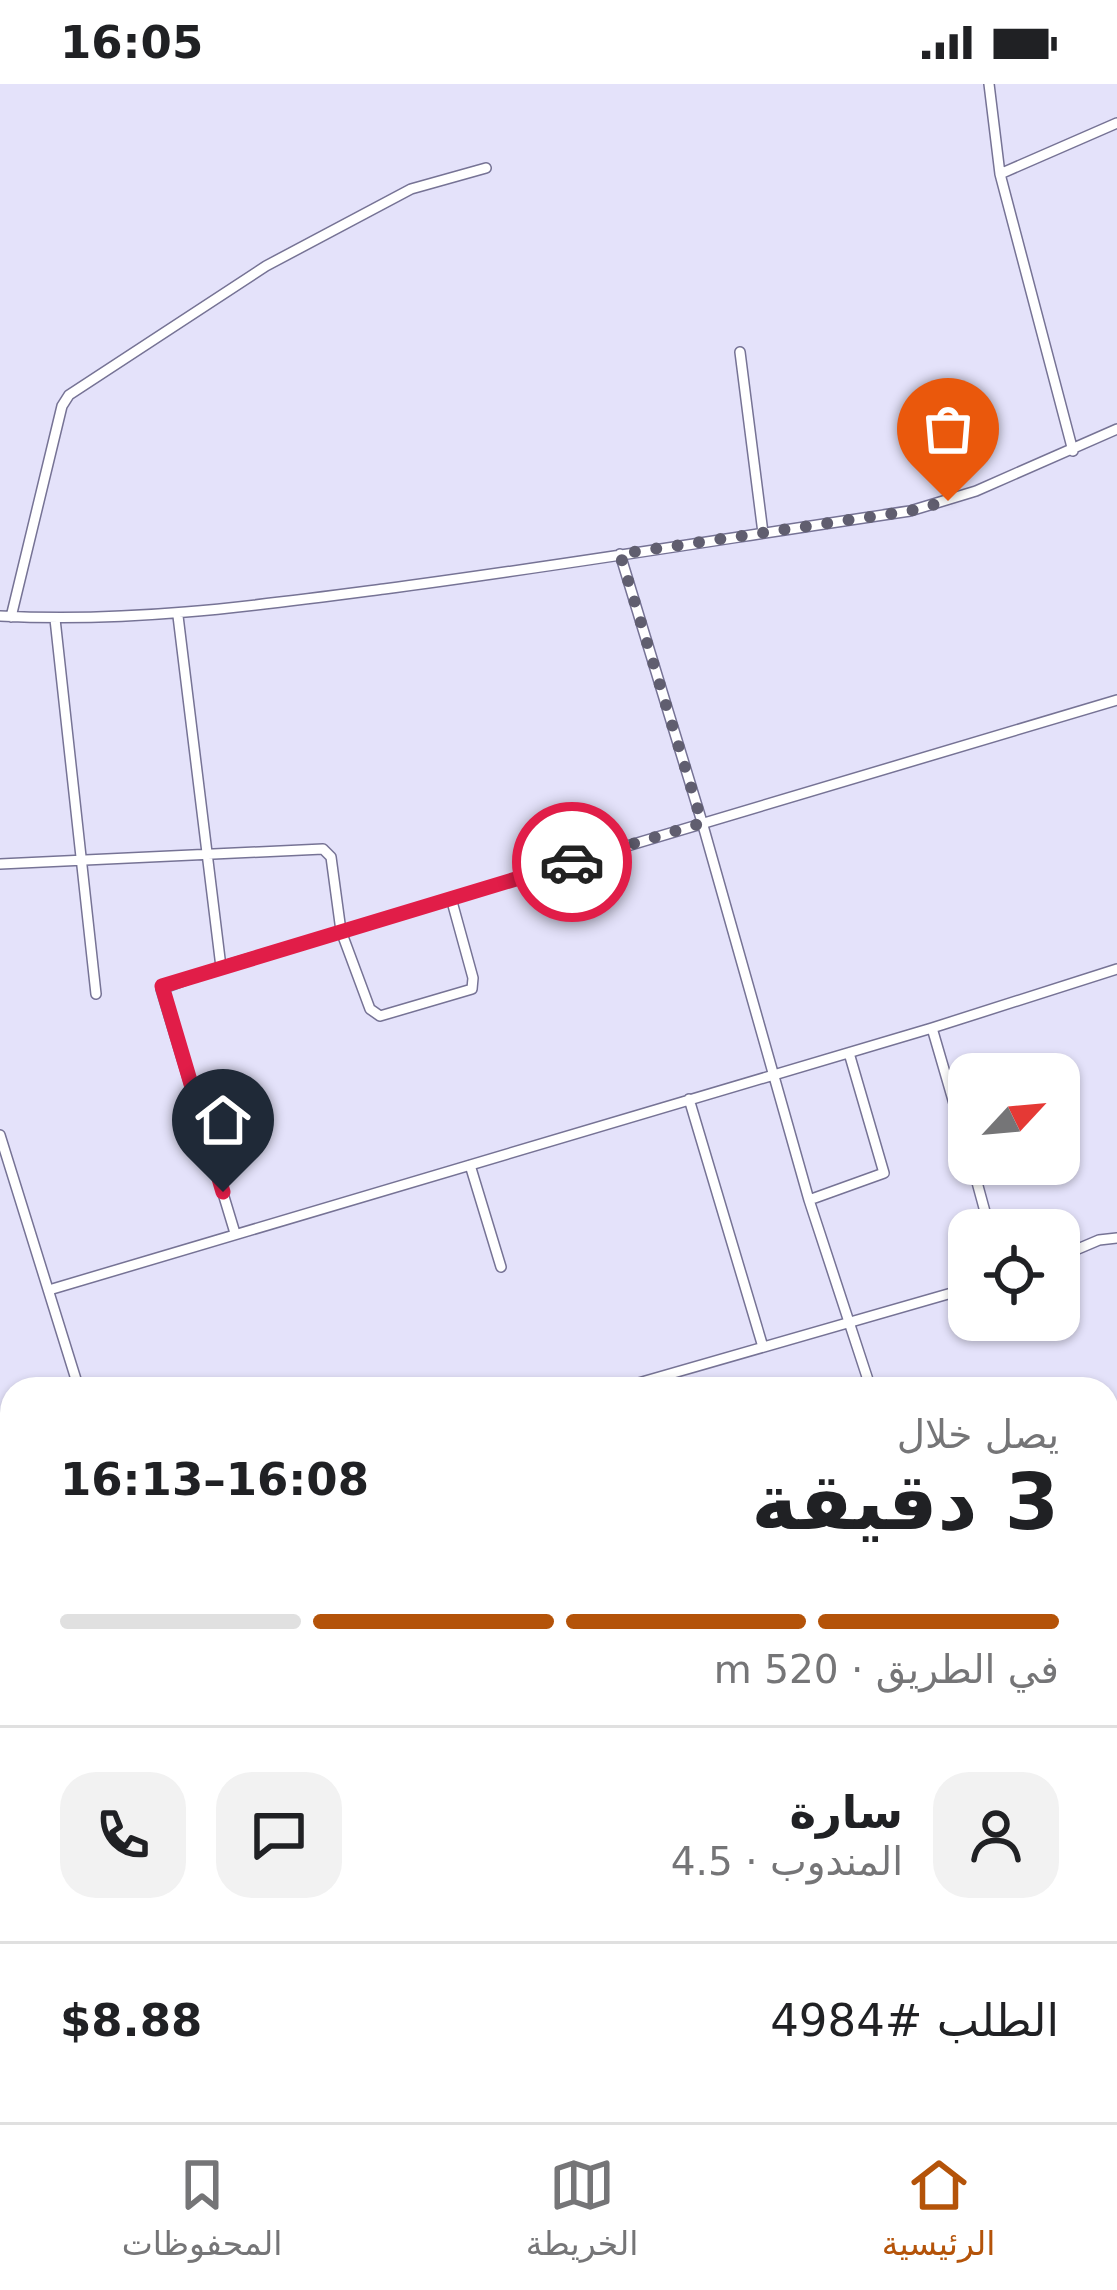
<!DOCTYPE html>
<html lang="ar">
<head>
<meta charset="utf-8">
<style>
	:root { --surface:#fff; --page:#f2f2f2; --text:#202124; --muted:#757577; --line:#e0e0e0; --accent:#b45309 }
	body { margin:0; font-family:"DejaVu Sans","Noto Sans Arabic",sans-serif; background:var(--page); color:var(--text); direction:rtl; height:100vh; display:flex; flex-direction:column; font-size:45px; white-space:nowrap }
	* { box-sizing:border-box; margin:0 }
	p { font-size:39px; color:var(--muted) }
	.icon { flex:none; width:66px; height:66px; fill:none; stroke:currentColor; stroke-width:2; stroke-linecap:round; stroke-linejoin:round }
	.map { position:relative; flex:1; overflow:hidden; direction:ltr }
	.side { position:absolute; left:0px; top:1293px; width:1119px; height:747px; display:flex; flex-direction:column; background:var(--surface); border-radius:36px 36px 0 0; box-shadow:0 3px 9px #0004; direction:rtl }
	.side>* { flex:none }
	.needle { width:78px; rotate:64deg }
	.buttons { position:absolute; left:948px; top:969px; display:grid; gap:24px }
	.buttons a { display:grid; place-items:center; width:132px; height:132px; border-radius:24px; background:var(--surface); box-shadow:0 3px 9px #0004; font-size:60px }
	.pin { position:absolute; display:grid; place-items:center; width:102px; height:102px; color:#fff; margin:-123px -51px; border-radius:50% 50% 50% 0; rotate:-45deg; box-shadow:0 0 12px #0007 }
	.pin .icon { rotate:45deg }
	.courier { position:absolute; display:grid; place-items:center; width:120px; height:120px; margin:-60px; border:9px solid #e11d48; border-radius:50%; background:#fff; color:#222; box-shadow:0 3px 15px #0007 }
	.head em { font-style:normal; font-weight:700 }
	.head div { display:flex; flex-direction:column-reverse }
	.head { display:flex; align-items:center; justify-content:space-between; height:204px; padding:0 60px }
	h1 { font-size:78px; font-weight:700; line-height:90px }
	.bar { display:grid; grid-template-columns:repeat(4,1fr); gap:18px 12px; align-content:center; height:144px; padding:0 60px }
	.bar i { height:15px; border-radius:9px; background:var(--line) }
	.bar .on { background:var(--accent) }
	.bar p { grid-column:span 4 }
	.line { display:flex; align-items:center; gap:30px; padding:0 60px; border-top:3px solid var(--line) }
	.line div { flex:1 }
	.round { display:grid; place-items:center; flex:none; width:126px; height:126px; border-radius:36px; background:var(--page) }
	.status { display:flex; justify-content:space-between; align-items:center; height:84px; padding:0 60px; background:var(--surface); direction:ltr }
	.status svg { height:33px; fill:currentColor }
	.dock { display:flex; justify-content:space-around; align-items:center; height:168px; border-top:3px solid var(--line); background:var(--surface); font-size:33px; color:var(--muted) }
	.dock a { display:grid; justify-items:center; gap:6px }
	.dock .on { color:var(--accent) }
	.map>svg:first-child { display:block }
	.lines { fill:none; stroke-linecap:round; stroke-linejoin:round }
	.street-casing { stroke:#767395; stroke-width:12 }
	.street { stroke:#fff; stroke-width:9 }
	.done { stroke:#605e6f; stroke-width:12; stroke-dasharray:0 21.6 }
	.route { stroke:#e11d48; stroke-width:15 }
</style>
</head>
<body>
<div class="status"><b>16:05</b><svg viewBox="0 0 49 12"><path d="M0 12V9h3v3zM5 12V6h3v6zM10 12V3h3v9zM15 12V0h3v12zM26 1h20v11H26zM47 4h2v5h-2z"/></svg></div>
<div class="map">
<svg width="1117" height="2038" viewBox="0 0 1117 2038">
	<rect width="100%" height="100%" fill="#e4e2fa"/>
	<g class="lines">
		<defs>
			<path id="street" d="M989 0 1000 90
				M740 268 763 449
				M1073 367 1000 90 1117 39
				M620 470 702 738 809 1116 871 1305
				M0 532C131 539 254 522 384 505 559 482 735 453 910 427L976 407 1117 345
				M178 532 221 883 1117 616
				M11 533 62 322 69 311 266 182 411 105 486 84
				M55 535 96 910
				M0 780 323 765 331 773 341 847 370 925 380 932 472 905 473 894 451 814
				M221 883 161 905 235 1149
				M932 944 969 1071
				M689 1015 763 1263
				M0 1051 79 1305
				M972 1080 990 1146
				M470 1081 501 1183
				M809 1116 884 1089 849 969
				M1059 1173 1099 1156 1117 1154
				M49 1206 932 944 1117 885
				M635 1300 969 1204
				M1107 1434 1117 1431
				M0 1490 12 1486
				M1107 1702 1117 1699
				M0 1759 2 1758
				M1107 1972 1117 1969
				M291 2028 294 2038
				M462 2028 465 2038
				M528 2028 531 2038
				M1088 2028 1091 2038
				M0 2032 12 2028
				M883 2038 917 2028"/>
		</defs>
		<use href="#street" class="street-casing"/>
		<use href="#street" class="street"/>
	</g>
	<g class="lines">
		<path class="done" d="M572 778 702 739 620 470 910 427 948 417"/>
		<path class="route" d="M223 1108 162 902 572 778"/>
	</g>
</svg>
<div class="buttons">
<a><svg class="needle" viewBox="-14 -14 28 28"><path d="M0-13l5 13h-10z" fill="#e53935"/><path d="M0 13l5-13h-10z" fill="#757577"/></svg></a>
<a><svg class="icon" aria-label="locate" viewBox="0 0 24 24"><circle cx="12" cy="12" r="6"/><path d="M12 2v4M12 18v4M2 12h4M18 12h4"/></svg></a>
</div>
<div class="pin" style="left:948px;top:417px;background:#ea580c"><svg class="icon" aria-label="bag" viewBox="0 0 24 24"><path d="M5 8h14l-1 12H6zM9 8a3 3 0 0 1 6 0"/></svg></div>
<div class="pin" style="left:223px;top:1108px;background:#1f2937"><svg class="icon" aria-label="home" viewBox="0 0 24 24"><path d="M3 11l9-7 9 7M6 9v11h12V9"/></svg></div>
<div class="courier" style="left:572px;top:778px"><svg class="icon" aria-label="car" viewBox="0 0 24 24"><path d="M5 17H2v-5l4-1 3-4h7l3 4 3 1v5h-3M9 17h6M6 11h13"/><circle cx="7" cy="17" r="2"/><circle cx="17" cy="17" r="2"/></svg></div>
<section class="side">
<div class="head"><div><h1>3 دقيقة</h1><p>يصل خلال</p></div><em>16:08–16:13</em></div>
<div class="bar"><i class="on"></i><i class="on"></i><i class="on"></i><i></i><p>في الطريق · 520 m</p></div>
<div class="line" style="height:216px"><a class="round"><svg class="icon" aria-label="person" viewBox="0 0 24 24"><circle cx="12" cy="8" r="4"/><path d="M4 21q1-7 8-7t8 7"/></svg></a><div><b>سارة</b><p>المندوب · 4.5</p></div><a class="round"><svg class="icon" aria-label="chat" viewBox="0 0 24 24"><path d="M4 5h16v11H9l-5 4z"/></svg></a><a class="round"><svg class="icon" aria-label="phone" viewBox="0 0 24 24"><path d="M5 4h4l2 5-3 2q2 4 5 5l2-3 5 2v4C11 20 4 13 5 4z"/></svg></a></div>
<div class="line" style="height:156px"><div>الطلب #4984</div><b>$8.88</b></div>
</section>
</div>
<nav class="dock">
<a class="on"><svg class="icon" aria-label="home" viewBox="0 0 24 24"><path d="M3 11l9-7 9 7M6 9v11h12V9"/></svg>الرئيسية</a>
<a><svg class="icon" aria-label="map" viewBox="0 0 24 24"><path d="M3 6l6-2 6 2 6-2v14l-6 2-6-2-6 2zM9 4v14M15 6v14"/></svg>الخريطة</a>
<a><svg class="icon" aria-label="saved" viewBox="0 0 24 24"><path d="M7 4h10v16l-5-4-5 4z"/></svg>المحفوظات</a>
</nav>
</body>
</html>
